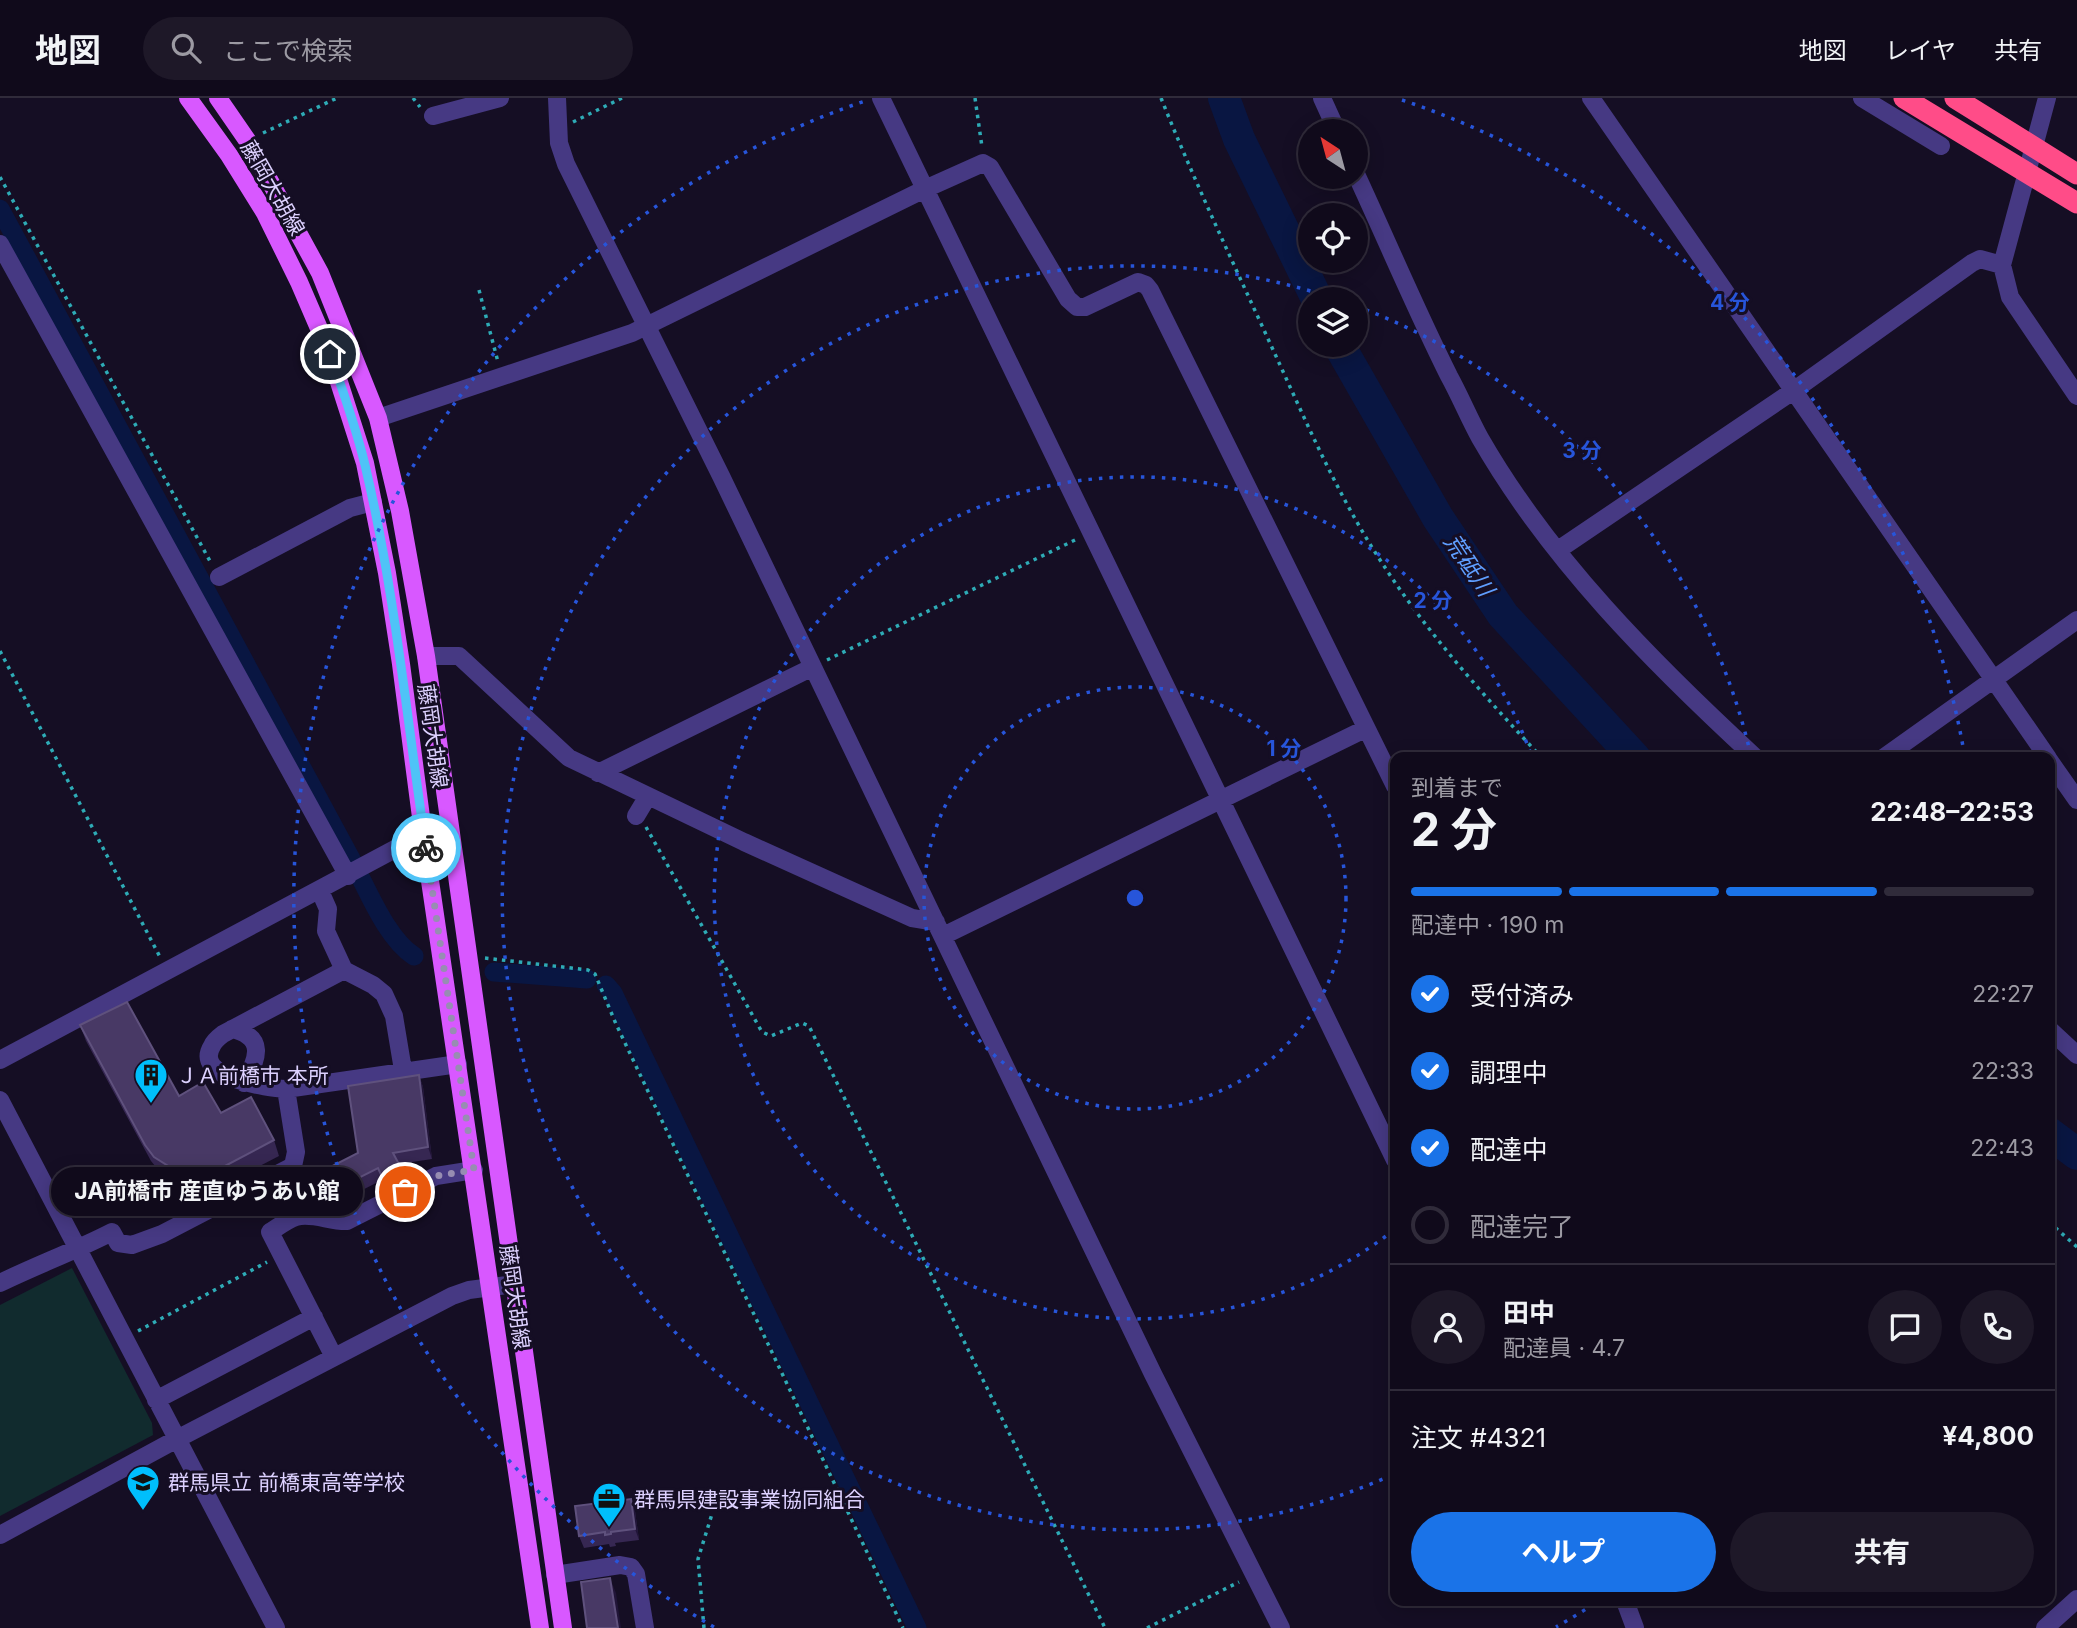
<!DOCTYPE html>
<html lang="ja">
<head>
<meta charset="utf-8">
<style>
	:root { --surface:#100a1b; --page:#1e1828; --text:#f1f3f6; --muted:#9c9aa3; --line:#302b3a; --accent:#1a73e8 }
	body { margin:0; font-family:Inter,"Noto Sans JP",sans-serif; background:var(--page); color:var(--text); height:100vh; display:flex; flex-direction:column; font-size:26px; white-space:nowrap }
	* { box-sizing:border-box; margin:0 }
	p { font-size:23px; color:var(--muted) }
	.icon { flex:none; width:38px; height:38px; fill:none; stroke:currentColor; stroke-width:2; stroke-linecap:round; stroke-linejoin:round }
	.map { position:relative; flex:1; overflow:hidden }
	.details { position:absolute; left:1390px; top:654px; width:665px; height:854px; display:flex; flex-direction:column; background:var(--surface); border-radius:14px; box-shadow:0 4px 18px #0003,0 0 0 2px var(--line) }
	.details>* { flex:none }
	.needle { width:46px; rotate:324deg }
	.fabs { position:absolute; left:1298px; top:21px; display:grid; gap:14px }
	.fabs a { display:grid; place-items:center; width:70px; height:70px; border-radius:50%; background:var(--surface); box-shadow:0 4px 18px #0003,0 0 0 2px var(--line); font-size:35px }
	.pin { position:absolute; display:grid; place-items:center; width:60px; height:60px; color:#fff; margin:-30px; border:4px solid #fff; border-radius:50%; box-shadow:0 2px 7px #0007 }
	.courier { position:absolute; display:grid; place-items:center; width:70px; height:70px; margin:-35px; border:5px solid #4fc3f7; border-radius:50%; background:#fff; color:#222; box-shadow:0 2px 9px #0007 }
	.bubble { position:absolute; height:49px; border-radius:24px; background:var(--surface); box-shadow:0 4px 18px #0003,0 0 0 2px var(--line); font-size:23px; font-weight:700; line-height:49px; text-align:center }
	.headline em { font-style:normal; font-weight:700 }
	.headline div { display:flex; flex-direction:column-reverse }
	.headline { display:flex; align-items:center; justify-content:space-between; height:119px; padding:0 21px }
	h1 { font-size:46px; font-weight:700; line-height:52px }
	.bar { display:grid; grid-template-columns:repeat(4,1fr); gap:10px 7px; align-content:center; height:84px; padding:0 21px }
	.bar i { height:9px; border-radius:5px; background:var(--line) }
	.bar .current { background:var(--accent) }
	.bar p { grid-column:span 4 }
	.line { display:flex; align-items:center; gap:18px; padding:0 21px; border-top:2px solid var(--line) }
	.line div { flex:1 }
	.round { display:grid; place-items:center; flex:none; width:74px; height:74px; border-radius:37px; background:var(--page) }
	ol { padding:0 21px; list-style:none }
	li { display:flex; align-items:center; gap:21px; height:77px }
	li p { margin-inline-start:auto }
	li .icon { padding:7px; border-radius:50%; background:var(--accent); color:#fff; stroke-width:4 }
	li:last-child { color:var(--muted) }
	li i { width:38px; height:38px; border:4px solid var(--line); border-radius:50% }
	.primary-button { display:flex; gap:14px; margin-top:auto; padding:14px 21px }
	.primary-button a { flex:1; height:80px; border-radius:42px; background:var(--accent); color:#fff; font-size:28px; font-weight:700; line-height:80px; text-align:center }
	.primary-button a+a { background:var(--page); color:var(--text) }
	header { display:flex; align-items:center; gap:42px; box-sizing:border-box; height:98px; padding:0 35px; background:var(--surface); border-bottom:2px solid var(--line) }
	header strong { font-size:33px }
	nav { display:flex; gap:38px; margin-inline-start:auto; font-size:24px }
	.search { width:490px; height:63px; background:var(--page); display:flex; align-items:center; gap:18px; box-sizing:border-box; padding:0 24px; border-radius:38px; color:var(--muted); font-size:26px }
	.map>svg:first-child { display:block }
	.green { fill:#112b2e }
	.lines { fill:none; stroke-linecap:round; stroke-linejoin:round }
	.canal { stroke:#091642; stroke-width:19 }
	.river { stroke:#091642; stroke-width:32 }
	.path { stroke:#2eabb6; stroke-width:3.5; stroke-dasharray:3.5 5; stroke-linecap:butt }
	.minor { stroke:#463983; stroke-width:18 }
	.major { stroke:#d858ff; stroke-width:18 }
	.highway { stroke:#ff4c88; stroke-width:21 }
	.wall { fill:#362752 }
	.shaded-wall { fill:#211538 }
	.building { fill:#483965; stroke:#5f517d; stroke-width:2 }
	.done { stroke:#978db2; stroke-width:7; stroke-dasharray:0 12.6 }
	.route { stroke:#4fc3f7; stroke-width:9 }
	.ring { fill:none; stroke:#2755da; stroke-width:3.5; stroke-dasharray:3.5 7 }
	.labels { text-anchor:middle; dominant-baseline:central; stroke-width:6; stroke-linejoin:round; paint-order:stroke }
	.street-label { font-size:21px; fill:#ddd1ff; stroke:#150e24 }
	.poi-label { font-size:21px; fill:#ddd1ff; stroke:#150e24; text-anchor:start }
	.water-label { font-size:23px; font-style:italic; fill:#5f9eff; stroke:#150e24 }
	.centre { fill:#2755da; stroke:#150e24; stroke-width:3.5 }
	.ring-label { font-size:21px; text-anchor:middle; font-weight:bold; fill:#2755da; stroke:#150e24; stroke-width:6; stroke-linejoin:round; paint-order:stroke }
</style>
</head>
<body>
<header>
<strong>地図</strong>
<div class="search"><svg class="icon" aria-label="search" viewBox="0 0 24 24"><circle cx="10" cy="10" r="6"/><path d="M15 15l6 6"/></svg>ここで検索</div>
<nav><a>地図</a><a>レイヤ</a><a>共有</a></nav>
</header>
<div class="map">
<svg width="2077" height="1530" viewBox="0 0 2077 1530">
	<rect width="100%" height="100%" fill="#150e24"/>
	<path class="green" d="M72 1170 152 1325 153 1337 0 1418V1207Z"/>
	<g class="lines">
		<path class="canal" d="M0 111 351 761C367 790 386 840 414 858
			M494 874 587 881
			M606 887 613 895 917 1530"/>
		<path class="river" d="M1224 0 1239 41 1317 201
			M1339 247 1438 420 1503 517 1635 660
			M2049 1035 2077 1056"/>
		<path class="path" d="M413 0 420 9
			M975 0 982 49
			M1161 0C1196 87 1236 171 1275 256 1308 328 1340 402 1384 468 1429 537 1486 600 1542 660
			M573 24 622 0
			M263 35 337 0
			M0 79 211 465
			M479 192 498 264
			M0 553 160 859
			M827 562 1075 442
			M646 729 762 934 771 938 802 925 809 928 1105 1530
			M485 860 588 872 595 876 616 926 903 1530
			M2049 1124 2077 1149
			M138 1233 267 1164
			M704 1530 698 1461 712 1416
			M1147 1530 1239 1484"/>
		<path class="minor" d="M557 0 559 45 566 66 721 378 1153 1276 1281 1530
			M881 0 1395 1062
			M1322 0 1337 33
			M1591 0 2048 660
			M1862 0 1941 48
			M2047 0 2002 167 2010 199 2077 298
			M433 18 500 0
			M1356 76C1387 143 1416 212 1449 278 1460 298 1469 320 1480 340 1550 462 1653 565 1756 660
			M0 146 348 778
			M378 320 632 235 925 91 983 65 990 69 1068 201 1077 209H1085L1138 184 1146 187 1150 192 1395 688
			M1558 452 1793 293 1972 165 1980 161 2002 167
			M219 479 350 410 373 404
			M426 558H459L569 660 744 744 912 820 936 824
			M1883 660 2077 522
			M2049 662 2077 702
			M598 675 813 569
			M636 718 648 698
			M320 793 328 811 326 833 344 872 373 887 384 896 394 918 403 972
			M943 838 1365 631
			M344 872 223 936C219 939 214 943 212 948 192 980 269 990 286 991L458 966
			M232 931C266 939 258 961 244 985
			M2049 931 2077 957
			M0 962 395 751 424 742
			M0 1002 276 1530
			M0 1185C37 1167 75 1153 112 1134L118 1145 132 1147 162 1136 293 1068 296 1054 286 991
			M334 1259 270 1134C278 1129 287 1122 296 1119 311 1114 331 1124 347 1123L436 1078 474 1072
			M156 1302 314 1219
			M0 1437 177 1341 452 1198 469 1192 515 1186
			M555 1477 620 1467 631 1469 636 1476 645 1530
			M1625 1503 1635 1530
			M2045 1530 2077 1501"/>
		<path class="major" d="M188 0 229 57 265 115 299 184 330 256 365 365 387 475 401 566 424 742 540 1530
			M218 0 249 45 320 175 378 320 400 413 426 558 563 1530"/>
		<path class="highway" d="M1904 0 2077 105
			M1955 0 2077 76"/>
	</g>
	<path class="wall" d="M80 927 179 998 221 1015 274 1042 279 1058 231 1083 194 1090 176 1084 160 1074 151 1063 86 943Z
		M419 977 423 989 432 1061 399 1066 405 1081 386 1091 382 1082 325 1111 315 1091 311 1079 358 1055Z
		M631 1401 635 1413 639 1442 615 1445 616 1448 610 1449 609 1446 584 1450 579 1438Z"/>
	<path class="shaded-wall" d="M419 977 423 989 432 1061 428 1049Z
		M631 1401 635 1413 639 1442 635 1431Z
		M610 1480 616 1495 621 1530H618Z"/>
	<path class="building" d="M127 904 179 998 203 984 221 1015 251 999 274 1042 225 1068 188 1074 170 1069 154 1059 145 1047 80 927Z
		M419 977 428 1049 393 1055 401 1070 382 1079 378 1070 321 1099 311 1079 358 1055 348 988Z
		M631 1401 635 1431 611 1434V1436L605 1437V1434L579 1438 575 1408Z
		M610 1480 618 1530H587L581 1484Z"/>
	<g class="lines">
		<path class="done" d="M405 1094 436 1078 474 1072 426 750"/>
		<path class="route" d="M330 256C343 293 356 329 365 367 395 493 407 622 426 750"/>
	</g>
	<g class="ring">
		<circle cx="1135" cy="800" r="211"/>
		<path d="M1394 1132A421 421 0 1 1 1532 659"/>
		<path d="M1392 1377A632 632 0 1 1 1336 201M1356 208A632 632 0 0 1 1751 658"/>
		<path d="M1594 1506A842 842 0 0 1 1556 1529M714 1529A842 842 0 0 1 868 2M1402 2A842 842 0 0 1 1964 654"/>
	</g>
	<defs>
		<symbol id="building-pin" viewBox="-11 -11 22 30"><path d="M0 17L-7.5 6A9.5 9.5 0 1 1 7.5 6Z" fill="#00bffc" stroke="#150e24"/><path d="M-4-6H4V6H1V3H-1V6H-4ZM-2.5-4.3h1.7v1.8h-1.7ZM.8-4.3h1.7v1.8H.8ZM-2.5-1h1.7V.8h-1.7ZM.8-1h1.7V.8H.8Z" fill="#111"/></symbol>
		<symbol id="school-pin" viewBox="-11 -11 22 30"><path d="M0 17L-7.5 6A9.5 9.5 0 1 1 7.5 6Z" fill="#00bffc" stroke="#150e24"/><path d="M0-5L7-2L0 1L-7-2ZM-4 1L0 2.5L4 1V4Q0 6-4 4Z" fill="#111"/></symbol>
		<symbol id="office-pin" viewBox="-11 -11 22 30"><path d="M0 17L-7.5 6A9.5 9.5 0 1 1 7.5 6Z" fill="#00bffc" stroke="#150e24"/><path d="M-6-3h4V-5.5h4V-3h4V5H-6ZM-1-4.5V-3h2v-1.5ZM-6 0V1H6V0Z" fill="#111"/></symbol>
	</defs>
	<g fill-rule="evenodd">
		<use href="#building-pin" x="132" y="958" width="38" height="52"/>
		<use href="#school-pin" x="124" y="1365" width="38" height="52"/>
		<use href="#office-pin" x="590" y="1382" width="38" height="52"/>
	</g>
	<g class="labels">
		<g class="street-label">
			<text transform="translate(273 90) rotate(60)">藤岡大胡線</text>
			<text transform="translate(433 638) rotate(82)">藤岡大胡線</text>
			<text transform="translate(515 1199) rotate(82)">藤岡大胡線</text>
		</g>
		<g class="poi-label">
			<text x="176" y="977">ＪＡ前橋市 本所</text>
			<text x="168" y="1384">群馬県立 前橋東高等学校</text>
			<text x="634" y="1401">群馬県建設事業協同組合</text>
		</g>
		<g class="water-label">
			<text transform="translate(1469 467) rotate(56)">荒砥川</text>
		</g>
	</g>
	<circle cx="1135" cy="800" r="10" class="centre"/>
	<g class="ring-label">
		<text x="1730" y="212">4 分</text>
		<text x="1582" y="360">3 分</text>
		<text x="1433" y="510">2 分</text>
		<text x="1284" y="658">1 分</text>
	</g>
</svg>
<div class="fabs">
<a><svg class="needle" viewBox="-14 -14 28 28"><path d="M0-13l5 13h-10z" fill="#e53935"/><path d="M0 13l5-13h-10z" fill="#9c9aa3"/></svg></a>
<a><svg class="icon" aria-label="locate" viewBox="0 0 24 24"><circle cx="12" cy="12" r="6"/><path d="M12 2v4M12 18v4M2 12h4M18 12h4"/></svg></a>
<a><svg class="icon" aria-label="layers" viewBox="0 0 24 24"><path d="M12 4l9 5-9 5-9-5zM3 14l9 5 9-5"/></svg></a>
</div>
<div class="pin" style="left:405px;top:1094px;background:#ea580c"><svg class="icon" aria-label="bag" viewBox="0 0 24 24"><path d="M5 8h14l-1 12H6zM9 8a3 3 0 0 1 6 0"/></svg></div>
<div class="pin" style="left:330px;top:256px;background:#1f2937"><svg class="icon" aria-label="home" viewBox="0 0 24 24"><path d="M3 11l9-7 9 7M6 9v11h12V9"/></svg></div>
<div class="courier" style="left:426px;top:750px"><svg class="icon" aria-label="bike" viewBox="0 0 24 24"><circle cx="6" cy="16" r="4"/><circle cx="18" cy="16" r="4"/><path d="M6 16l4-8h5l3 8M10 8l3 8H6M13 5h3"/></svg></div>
<div class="bubble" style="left:51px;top:1069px;width:312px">JA前橋市 産直ゆうあい館</div>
<section class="details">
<div class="headline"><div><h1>2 分</h1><p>到着まで</p></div><em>22:48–22:53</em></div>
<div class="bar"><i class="current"></i><i class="current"></i><i class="current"></i><i></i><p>配達中 · 190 m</p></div>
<ol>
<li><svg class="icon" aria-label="check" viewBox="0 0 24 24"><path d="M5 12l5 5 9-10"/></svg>受付済み<p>22:27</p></li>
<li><svg class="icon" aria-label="check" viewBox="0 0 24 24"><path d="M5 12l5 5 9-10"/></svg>調理中<p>22:33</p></li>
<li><svg class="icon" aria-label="check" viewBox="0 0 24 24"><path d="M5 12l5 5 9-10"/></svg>配達中<p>22:43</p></li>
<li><i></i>配達完了</li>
</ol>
<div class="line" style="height:126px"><a class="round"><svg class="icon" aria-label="person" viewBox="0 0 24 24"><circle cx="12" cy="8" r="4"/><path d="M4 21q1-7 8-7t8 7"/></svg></a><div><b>田中</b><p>配達員 · 4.7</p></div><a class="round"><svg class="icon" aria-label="chat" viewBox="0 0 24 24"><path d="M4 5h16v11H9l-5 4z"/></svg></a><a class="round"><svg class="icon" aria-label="phone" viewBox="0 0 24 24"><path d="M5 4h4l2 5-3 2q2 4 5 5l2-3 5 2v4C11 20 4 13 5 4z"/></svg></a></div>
<div class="line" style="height:91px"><div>注文 #4321</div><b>¥4,800</b></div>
<div class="primary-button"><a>ヘルプ</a><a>共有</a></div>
</section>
</div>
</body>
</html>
